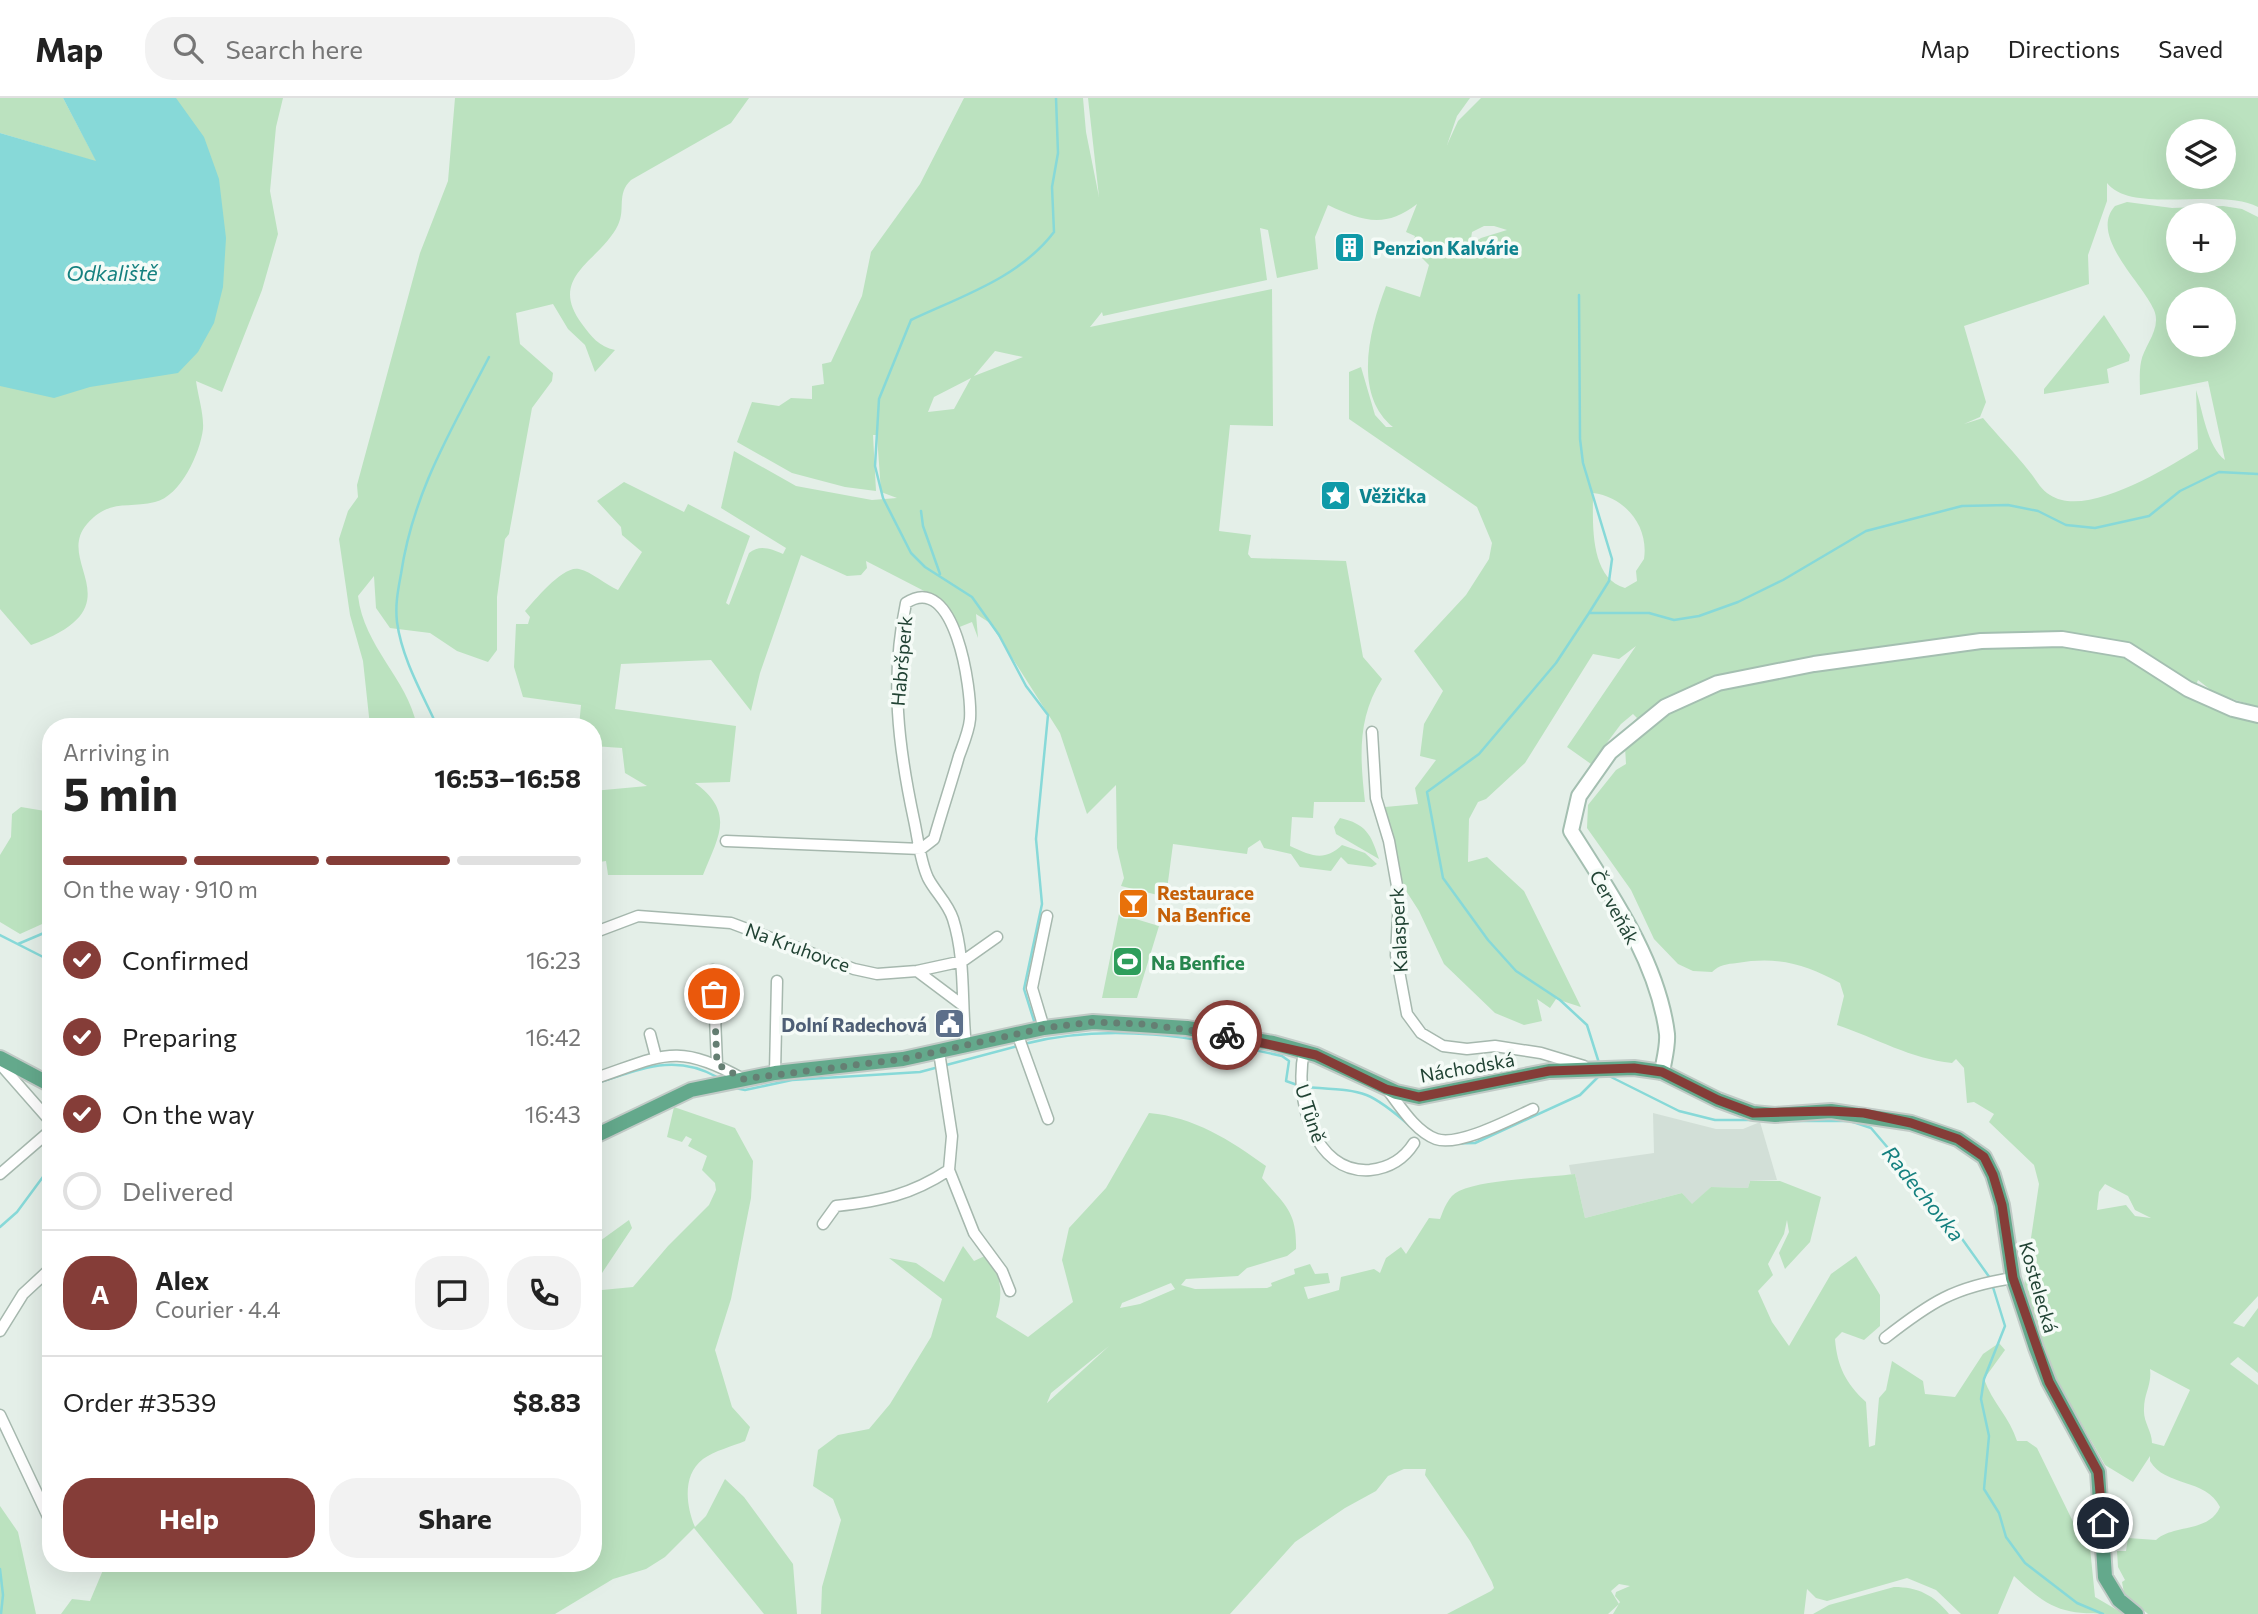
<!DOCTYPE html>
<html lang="en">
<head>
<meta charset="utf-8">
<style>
	:root { --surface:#fff; --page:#f2f2f2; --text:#222; --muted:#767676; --line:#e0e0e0; --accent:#853d38 }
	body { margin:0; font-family:Commissioner,sans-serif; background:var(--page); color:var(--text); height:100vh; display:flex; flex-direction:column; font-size:26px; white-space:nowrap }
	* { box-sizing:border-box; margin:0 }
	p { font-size:23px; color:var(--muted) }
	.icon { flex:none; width:38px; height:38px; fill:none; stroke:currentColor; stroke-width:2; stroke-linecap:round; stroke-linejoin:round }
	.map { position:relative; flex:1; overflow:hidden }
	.side { position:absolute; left:42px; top:620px; width:560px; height:854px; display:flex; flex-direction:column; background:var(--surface); border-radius:28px; box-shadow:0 7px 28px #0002 }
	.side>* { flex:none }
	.buttons { position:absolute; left:2166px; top:21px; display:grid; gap:14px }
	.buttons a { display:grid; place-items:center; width:70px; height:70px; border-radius:50%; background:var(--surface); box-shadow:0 7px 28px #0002; font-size:35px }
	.pin { position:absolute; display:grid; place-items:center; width:60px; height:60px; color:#fff; margin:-30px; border:4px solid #fff; border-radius:50%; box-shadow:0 2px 7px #0007 }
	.courier { position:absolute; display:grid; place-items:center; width:70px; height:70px; margin:-35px; border:5px solid #853d38; border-radius:50%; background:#fff; color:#222; box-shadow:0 2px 9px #0007 }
	.summary em { font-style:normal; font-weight:700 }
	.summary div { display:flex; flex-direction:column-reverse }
	.summary { display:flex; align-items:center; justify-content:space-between; height:119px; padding:0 21px }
	h1 { font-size:46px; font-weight:700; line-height:52px }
	.bar { display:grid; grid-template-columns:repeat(4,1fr); gap:10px 7px; align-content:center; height:84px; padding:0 21px }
	.bar i { height:9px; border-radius:5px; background:var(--line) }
	.bar .selected { background:var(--accent) }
	.bar p { grid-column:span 4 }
	.line { display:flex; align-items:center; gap:18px; padding:0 21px; border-top:2px solid var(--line) }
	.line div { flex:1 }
	.round { display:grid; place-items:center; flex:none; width:74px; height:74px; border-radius:28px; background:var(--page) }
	ol { padding:0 21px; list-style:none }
	li { display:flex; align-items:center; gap:21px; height:77px }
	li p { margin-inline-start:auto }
	li .icon { padding:7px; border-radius:50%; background:var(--accent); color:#fff; stroke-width:4 }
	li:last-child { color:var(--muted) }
	li i { width:38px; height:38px; border:4px solid var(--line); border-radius:50% }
	.primary-button { display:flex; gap:14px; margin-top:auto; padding:14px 21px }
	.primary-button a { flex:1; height:80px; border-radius:28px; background:var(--accent); color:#fff; font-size:28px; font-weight:700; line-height:80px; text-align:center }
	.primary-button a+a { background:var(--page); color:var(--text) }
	header { display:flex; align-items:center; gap:42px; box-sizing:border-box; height:98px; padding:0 35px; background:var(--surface); border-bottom:2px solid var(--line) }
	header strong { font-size:33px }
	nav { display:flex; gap:38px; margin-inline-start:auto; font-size:24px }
	.search { width:490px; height:63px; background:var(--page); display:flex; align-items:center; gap:18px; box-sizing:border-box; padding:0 24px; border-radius:28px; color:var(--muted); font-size:26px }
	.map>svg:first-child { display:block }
	.built { fill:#d2dfd7 }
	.green { fill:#bbe2bf; fill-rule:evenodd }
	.water { fill:#87d9d8 }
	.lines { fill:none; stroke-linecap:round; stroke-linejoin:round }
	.stream { stroke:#87d9d8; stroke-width:2.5 }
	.street-casing { stroke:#a6b8ae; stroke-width:13 }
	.secondary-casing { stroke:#a4bfb1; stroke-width:18 }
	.primary-casing { stroke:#c1cac6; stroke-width:18 }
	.street { stroke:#fff; stroke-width:10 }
	.secondary { stroke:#fff; stroke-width:14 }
	.primary { stroke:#64a98c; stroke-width:14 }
	.done { stroke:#657f73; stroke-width:7; stroke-dasharray:0 12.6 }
	.route { stroke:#853d38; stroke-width:9 }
	.labels { text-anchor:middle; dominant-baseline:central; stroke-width:7; stroke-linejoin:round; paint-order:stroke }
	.culture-label { font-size:19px; font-weight:bold; fill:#0d838f; stroke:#f5fbf7; text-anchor:start }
	.street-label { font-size:19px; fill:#214334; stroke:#f5fbf7 }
	.food-label { font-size:19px; font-weight:bold; fill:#c56008; stroke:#f5fbf7; text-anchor:start }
	.leisure-label { font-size:19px; font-weight:bold; fill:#27864d; stroke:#f5fbf7; text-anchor:start }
	.service-label { font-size:19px; font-weight:bold; fill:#4e5e75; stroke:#f5fbf7; text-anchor:end }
	.water-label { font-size:21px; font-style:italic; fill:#14807f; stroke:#f5fbf7 }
</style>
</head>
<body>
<header>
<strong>Map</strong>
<div class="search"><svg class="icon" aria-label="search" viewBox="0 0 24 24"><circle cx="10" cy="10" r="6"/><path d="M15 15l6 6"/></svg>Search here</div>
<nav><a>Map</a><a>Directions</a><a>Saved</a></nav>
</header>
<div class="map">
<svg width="2258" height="1516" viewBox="0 0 2258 1516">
	<rect width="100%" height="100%" fill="#e4efe8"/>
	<path class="built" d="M1653 1015 1716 1031H1743L1760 1024 1777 1082 1750 1083 1748 1090 1711 1089 1692 1107 1682 1095 1585 1120 1575 1076H1571L1569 1067 1654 1055Z"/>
	<path class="green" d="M0 0H63L97 64 0 35Z
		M69 0H283L276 29 270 93 278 136 262 192 222 294 196 283C198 298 204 316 203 331 200 355 181 398 155 404 128 411 110 400 87 426 53 465 139 508 31 547L0 511V189L113 68Z
		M455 0H749L731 25 631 82C616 96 626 111 618 127 601 163 546 178 582 226 591 238 599 249 615 252L595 274 585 247 568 231 553 206 516 215 520 246 553 275 552 283 532 310 509 436 505 441 497 499V552L488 564 457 553 430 535 390 530 376 510 374 478 358 498C364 549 407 580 417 628H370L363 563 350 517 339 441 348 413 358 399 357 387 420 155 448 83Z
		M964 0H1083L1086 34 1099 99 1088 0H1470L1457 18 1447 47 1458 23 1481 0H2258V109C2221 89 2132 117 2107 85V103L2088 157 2089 186 1964 228 1986 304 1980 319 1964 326 1983 320C1998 338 2015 355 2029 373 2036 381 2040 391 2050 397 2086 421 2167 370 2198 351L2196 292C2203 314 2207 348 2225 362L2208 283 2140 297C2140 286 2139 274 2141 264 2144 247 2162 231 2154 212 2143 185 2088 138 2115 108L2127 104 2172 110 2223 108 2242 111 2258 119V609L2216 596 2198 582 2191 599 2209 610 2258 622V1198L2233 1225 2244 1229 2258 1210V1275L2238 1259 2230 1266 2258 1287V1516H2148L2124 1495 2122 1484 2125 1482 2118 1469 2117 1453H2126L2128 1440 2156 1442C2173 1426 2209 1435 2220 1409 2206 1380 2165 1389 2150 1363V1358L2133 1384 2105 1367 2039 1251 2023 1194 2039 1086 2034 1067 1989 1024 1994 1016 1974 1004 1967 1005 1964 970 1956 961 1952 965C1911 961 1876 940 1837 927L1844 898 1840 885C1805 866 1777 858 1737 865 1727 866 1719 867 1712 874L1693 873 1678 866 1654 841 1631 792 1587 730 1588 707 1616 672 1626 666 1625 649 1616 642 1637 620 1633 616 1621 626 1591 666 1567 649 1636 548 1619 561 1593 556 1525 665 1486 701 1478 704 1469 721 1468 764 1487 759 1524 793 1581 909 1556 901 1550 910 1537 901 1542 923 1524 927 1495 915 1444 866 1419 813 1401 785 1385 709 1418 706 1415 690 1436 662 1420 658 1424 626 1443 593 1414 553 1466 497 1489 461 1492 445 1477 409 1349 321V274L1361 269 1375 317 1386 329H1393C1352 296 1370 230 1386 188L1420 199 1429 167 1411 149 1415 138 1406 134 1417 106C1385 131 1362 123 1328 107L1315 139 1318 171 1277 180 1268 132 1260 130 1267 182 1103 218 1102 214 1090 229 1272 191 1273 328 1230 327 1219 433 1251 437 1248 456 1251 460 1346 463 1363 559 1382 581C1357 620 1360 660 1365 704H1314L1313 720 1292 719 1290 748C1312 758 1324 764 1342 747L1365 755 1377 766 1372 769 1348 766 1341 759 1331 773 1300 769 1291 756 1264 750 1260 742 1248 750 1247 756 1173 746 1166 799 1121 788 1124 780 1117 750 1116 687 1087 716 1060 635 990 525 976 516 978 540 972 524 957 530 930 496 866 463 867 470 861 477 847 478 801 457 760 575 751 613 711 562 621 566 615 611 736 628 730 684 695 685C736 715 718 739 703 777H608L606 763 593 765V693L647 688 625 675 622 650 593 648V628H579L581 607 523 599 514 569 516 526H528L530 519 525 513C535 502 563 467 579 471 592 474 606 487 618 492L642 454 622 437 621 429 597 403 624 384 684 414 688 406 750 438 726 505 729 507 749 455C760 446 771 451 783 456L786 450 721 410 734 353 796 388 872 402 897 400 881 394 877 337H873L876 393 845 389 792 375 737 344 752 304 779 308 791 300 812 301V288L824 286 822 266 831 264 862 198 871 154 920 86ZM2179 33H2224V79H2179ZM2179 117H2224V163H2179ZM1494 128 1507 132 1481 140 1470 147 1472 134 1484 128ZM2179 201H2224V247H2179ZM995 253 1023 259 974 278ZM971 280 954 311 928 314 934 299ZM1593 395C1625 399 1649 428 1644 461L1636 473 1637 483 1625 490C1589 480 1593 424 1593 395ZM2105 1086 2128 1098 2135 1112 2151 1120 2135 1118 2126 1107 2097 1112 2099 1094ZM2150 1271 2190 1292 2164 1348 2152 1345C2152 1333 2143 1324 2144 1311 2144 1295 2152 1287 2150 1271Z
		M2104 217 2130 257 2129 263 2107 271 2109 285 2044 296V291Z
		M21 709 51 714V822L20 836 0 824V757L11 739 12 716Z
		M1340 720C1366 726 1371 736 1379 761L1336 736 1334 729Z
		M1119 816 1159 828 1137 900H1102Z
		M674 1009 735 1030 753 1063 751 1100 731 1201 715 1252 732 1309 750 1329 745 1343C733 1348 714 1353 703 1361 682 1377 686 1408 695 1429L706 1418 725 1381 744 1399 793 1466 797 1516H764L694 1430 665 1459 646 1471 613 1481 555 1516H61L72 1501 90 1503 106 1465H593V1148L629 1122 632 1130 594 1187 602 1192 633 1189 668 1148 709 1107 716 1092 715 1085 702 1072 707 1058 688 1048 692 1041 686 1038 682 1044 667 1039Z
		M1149 1015C1194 1019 1230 1042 1266 1068L1262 1080C1285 1107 1297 1113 1296 1151L1287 1158 1247 1170 1238 1178 1186 1181 1181 1187 1195 1191 1267 1190 1272 1188 1271 1185 1295 1176 1294 1171 1310 1166 1315 1176 1328 1175 1330 1185 1304 1189 1308 1201 1339 1192 1341 1179 1374 1171 1380 1175 1386 1160 1401 1149 1406 1156 1429 1120 1440 1121C1444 1111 1448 1098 1459 1093 1485 1081 1544 1080 1575 1076L1585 1120 1682 1095 1692 1106 1711 1089 1748 1090 1750 1083H1780L1821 1099 1810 1144 1785 1171 1779 1155 1789 1134 1787 1122 1784 1136 1768 1166 1773 1177 1758 1193 1772 1224 1789 1248 1831 1176 1856 1158 1880 1197V1228L1864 1242 1842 1234 1835 1241C1837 1268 1846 1286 1866 1304L1869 1349 1875 1347 1879 1300 1886 1292 1892 1263 1923 1283 1925 1296 1955 1299 1983 1256 1999 1245 2005 1252 1984 1281C1992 1304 2010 1320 2017 1343H2027L2037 1350 2079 1436 2090 1450 2095 1499 2124 1516C2066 1516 2054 1516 2014 1478L1998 1516H1961L1936 1492 1907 1480 1827 1503 1816 1500 1807 1491 1804 1516H1613L1620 1504 1615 1498 1616 1494 1630 1488 1619 1486 1611 1493 1619 1506 1608 1516H1447L1491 1493 1494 1490 1492 1484 1470 1443 1425 1377 1426 1371H1404L1388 1378 1376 1393 1345 1410 1295 1444 1230 1516H821L822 1489 841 1422 833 1401 813 1388 818 1352 838 1337 869 1331 890 1306 931 1239 942 1201 889 1160 916 1165 944 1184 963 1148 974 1163 987 1157C1001 1180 1004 1193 996 1219L1028 1239 1073 1204 1062 1162 1069 1130 1106 1090ZM1171 1185 1175 1191 1140 1206 1120 1210 1122 1205ZM1109 1248 1047 1305 1051 1295Z
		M0 1408 18 1434 36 1516H0Z
		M1894 1489C1918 1489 1934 1497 1949 1516H1813L1829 1507Z"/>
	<path class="water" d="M63 0H176L204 39 219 81 226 140 223 189 214 225 198 254 178 275 90 289 54 300 0 288V35L96 63Z"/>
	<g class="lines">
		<path class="stream" d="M1579 197 1580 341 1583 365 1612 461 1609 483 1589 515
			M921 413 923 428 940 476
			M437 628C422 595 402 561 397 524 395 507 398 492 401 476 413 394 452 331 489 259
			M0 837 51 863
			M18 846 51 832
			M1035 926 1024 891 1042 806 1036 741 1048 617 1026 588 999 537 972 499 925 469 911 455 883 400 875 368 879 301 911 222C962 198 1019 180 1054 134L1052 89 1058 55 1056 0
			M1024 946C1110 924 1197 939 1282 958L1289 963 1286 983 1300 988
			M1599 965 1587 927 1560 902 1516 873 1488 842 1443 780 1427 694 1479 656 1556 565 1589 515H1649L1674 522 1699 518 1738 504 1783 482 1866 433 1962 408 2008 407 2038 413 2066 427 2095 430 2149 418 2180 393 2219 374 2258 376
			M1607 977 1679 1013 1715 1022H1759
			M593 986C638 973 672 954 717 979
			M1306 989C1362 993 1367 990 1410 1028
			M735 990 745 992 792 982 920 974 1018 948
			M1793 1023H1850L1871 1030 1945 1117 1990 1180
			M1439 1046 1475 1045 1580 997 1599 978
			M0 1129 17 1114 51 1068
			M1992 1186 2005 1228 1984 1281 1981 1301 1989 1338 1984 1391 1999 1415 2006 1439 2025 1465 2077 1505 2103 1516
			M0 1471 3 1497 1 1516"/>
		<defs>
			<path id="street" d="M1372 634 1376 700 1389 743 1399 799 1396 857 1407 916 1421 935 1443 948 1467 951 1495 948 1541 955 1584 968
				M726 743 921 751 934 741C942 713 951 686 959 658 963 647 969 633 970 621 972 592 955 472 906 505 890 581 898 647 914 722 918 740 920 763 928 780 935 794 948 805 953 821 966 862 961 905 966 948
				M593 835 638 818 731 825 854 871 877 876 917 873 963 863 997 839
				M713 872 717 966
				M917 873 961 906
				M1044 930 1032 890 1047 818
				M1017 935 1048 1021
				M650 936 656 959
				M939 954 952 1038 949 1072 974 1135 1002 1173 1010 1193
				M1304 954C1294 998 1313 1076 1370 1072 1390 1070 1404 1061 1414 1045
				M0 966 51 1024
				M593 966 597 979
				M775 975 777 883
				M593 981C662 958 675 943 743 981
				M1387 991C1400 1008 1415 1033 1436 1041 1458 1049 1511 1021 1533 1011
				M0 1076 51 1032
				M823 1126 836 1108C881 1103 911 1097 949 1072
				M0 1233 23 1196 51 1170
				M1885 1240C1931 1204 1954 1189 2013 1180
				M0 1317 51 1425"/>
			<path id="secondary" d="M1662 974C1664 962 1668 948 1667 936 1658 863 1610 795 1571 733L1579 698 1610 654 1665 609 1718 585 1814 566 1981 543 2062 541 2127 552 2188 591 2233 611 2258 617"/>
			<path id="primary" d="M0 960 51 987
				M593 1039 691 992 775 975 903 961 1044 930 1093 924 1187 930 1273 945 1316 957 1396 994 1419 999 1549 973 1634 970 1662 974 1718 1002 1753 1015 1775 1017 1831 1013 1911 1025 1958 1041 1984 1059 1993 1077 2002 1107 2013 1180 2036 1250 2049 1284 2098 1374 2105 1479 2119 1502 2136 1516"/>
		</defs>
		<use href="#street" class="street-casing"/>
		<use href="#secondary" class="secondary-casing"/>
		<use href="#primary" class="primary-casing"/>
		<use href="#street" class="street"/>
		<use href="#secondary" class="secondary"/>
		<use href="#primary" class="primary"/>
	</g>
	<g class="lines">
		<path class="done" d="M714 896 717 966 743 981 903 961 1044 930 1093 924 1143 926 1227 937"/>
		<path class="route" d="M1227 937 1316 957 1386 991 1419 999 1549 973 1634 970 1662 974 1718 1002 1753 1015 1830 1013 1864 1015 1911 1025 1958 1041 1984 1059 1993 1077 2002 1107 2013 1180 2049 1284 2098 1374 2103 1425"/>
	</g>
	<defs>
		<symbol id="building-square" viewBox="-11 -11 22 22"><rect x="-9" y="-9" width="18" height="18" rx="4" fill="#0f9aa8" stroke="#f5fbf7"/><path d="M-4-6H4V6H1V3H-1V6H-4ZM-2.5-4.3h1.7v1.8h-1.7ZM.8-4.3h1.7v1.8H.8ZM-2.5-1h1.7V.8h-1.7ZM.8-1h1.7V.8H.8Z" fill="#fff"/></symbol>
		<symbol id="sight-square" viewBox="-11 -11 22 22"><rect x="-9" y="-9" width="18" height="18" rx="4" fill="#0f9aa8" stroke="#f5fbf7"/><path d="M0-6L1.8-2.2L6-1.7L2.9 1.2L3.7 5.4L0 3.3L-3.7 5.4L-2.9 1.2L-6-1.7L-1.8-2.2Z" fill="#fff"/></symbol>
		<symbol id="bar-square" viewBox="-11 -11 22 22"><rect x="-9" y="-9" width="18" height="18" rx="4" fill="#e8710a" stroke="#f5fbf7"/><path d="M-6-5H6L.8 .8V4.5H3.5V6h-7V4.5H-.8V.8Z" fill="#fff"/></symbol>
		<symbol id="stadium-square" viewBox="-11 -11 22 22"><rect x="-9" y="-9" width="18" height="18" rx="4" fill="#2e9e5b" stroke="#f5fbf7"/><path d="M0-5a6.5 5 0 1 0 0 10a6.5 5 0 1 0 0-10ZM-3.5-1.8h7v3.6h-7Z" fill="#fff"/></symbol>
		<symbol id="civic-square" viewBox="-11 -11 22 22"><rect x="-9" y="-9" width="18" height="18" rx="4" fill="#5c6f8a" stroke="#f5fbf7"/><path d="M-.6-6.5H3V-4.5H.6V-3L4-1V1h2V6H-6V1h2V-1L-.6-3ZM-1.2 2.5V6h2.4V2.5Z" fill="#fff"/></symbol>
	</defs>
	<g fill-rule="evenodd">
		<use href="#building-square" x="1332" y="132" width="35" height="35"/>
		<use href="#sight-square" x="1318" y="380" width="35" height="35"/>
		<use href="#bar-square" x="1116" y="788" width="35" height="35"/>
		<use href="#stadium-square" x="1110" y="846" width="35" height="35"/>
		<use href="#civic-square" x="932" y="908" width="35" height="35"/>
	</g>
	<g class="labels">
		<g class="culture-label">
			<text x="1373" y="149">Penzion Kalvárie</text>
			<text x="1359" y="397">Věžička</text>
		</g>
		<g class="street-label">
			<text transform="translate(901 563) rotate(-85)">Habršperk</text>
			<text transform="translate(1615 809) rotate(61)">Červeňák</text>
			<text transform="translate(1398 832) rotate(-93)">Kalasperk</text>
			<text transform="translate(798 849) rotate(20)">Na Kruhovce</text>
			<text transform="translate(1467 969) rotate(-10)">Náchodská</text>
			<text transform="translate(1311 1015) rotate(72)">U Tůně</text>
			<text transform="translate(2039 1189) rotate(74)">Kostelecká</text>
		</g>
		<g class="food-label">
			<text x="1157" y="794">Restaurace<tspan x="1157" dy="22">Na Benfice</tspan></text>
		</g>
		<g class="leisure-label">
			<text x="1151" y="864">Na Benfice</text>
		</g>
		<g class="service-label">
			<text x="927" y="926">Dolní Radechová</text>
		</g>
		<g class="water-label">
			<text x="112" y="174">Odkaliště</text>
			<text transform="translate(1924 1095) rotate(51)">Radechovka</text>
		</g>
	</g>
</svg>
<div class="buttons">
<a><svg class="icon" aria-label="layers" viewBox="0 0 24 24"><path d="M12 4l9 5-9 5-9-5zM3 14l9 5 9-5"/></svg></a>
<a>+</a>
<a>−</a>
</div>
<div class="pin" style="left:714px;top:896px;background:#ea580c"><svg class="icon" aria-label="bag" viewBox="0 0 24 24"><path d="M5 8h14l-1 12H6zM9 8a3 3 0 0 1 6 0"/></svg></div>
<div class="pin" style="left:2103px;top:1425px;background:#1f2937"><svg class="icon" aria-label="home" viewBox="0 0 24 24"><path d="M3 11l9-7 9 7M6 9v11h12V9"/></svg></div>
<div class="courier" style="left:1227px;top:937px"><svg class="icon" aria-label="bike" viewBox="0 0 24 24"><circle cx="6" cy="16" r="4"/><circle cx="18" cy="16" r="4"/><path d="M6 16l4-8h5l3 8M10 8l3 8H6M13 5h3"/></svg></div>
<section class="side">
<div class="summary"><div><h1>5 min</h1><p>Arriving in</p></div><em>16:53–16:58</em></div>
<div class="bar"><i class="selected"></i><i class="selected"></i><i class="selected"></i><i></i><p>On the way · 910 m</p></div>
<ol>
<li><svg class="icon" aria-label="check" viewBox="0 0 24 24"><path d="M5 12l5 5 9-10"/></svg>Confirmed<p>16:23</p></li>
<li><svg class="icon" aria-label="check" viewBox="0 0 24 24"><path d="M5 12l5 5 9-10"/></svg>Preparing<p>16:42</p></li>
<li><svg class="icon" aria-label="check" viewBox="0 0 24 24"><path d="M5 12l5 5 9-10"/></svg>On the way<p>16:43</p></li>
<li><i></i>Delivered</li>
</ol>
<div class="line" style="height:126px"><b class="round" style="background:var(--accent);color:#fff">A</b><div><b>Alex</b><p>Courier · 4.4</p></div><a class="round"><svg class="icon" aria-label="chat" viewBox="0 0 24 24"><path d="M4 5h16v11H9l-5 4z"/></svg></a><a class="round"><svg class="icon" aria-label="phone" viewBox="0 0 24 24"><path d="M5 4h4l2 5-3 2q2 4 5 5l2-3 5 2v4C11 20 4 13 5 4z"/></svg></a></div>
<div class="line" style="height:91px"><div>Order #3539</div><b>$8.83</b></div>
<div class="primary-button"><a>Help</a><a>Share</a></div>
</section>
</div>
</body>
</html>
